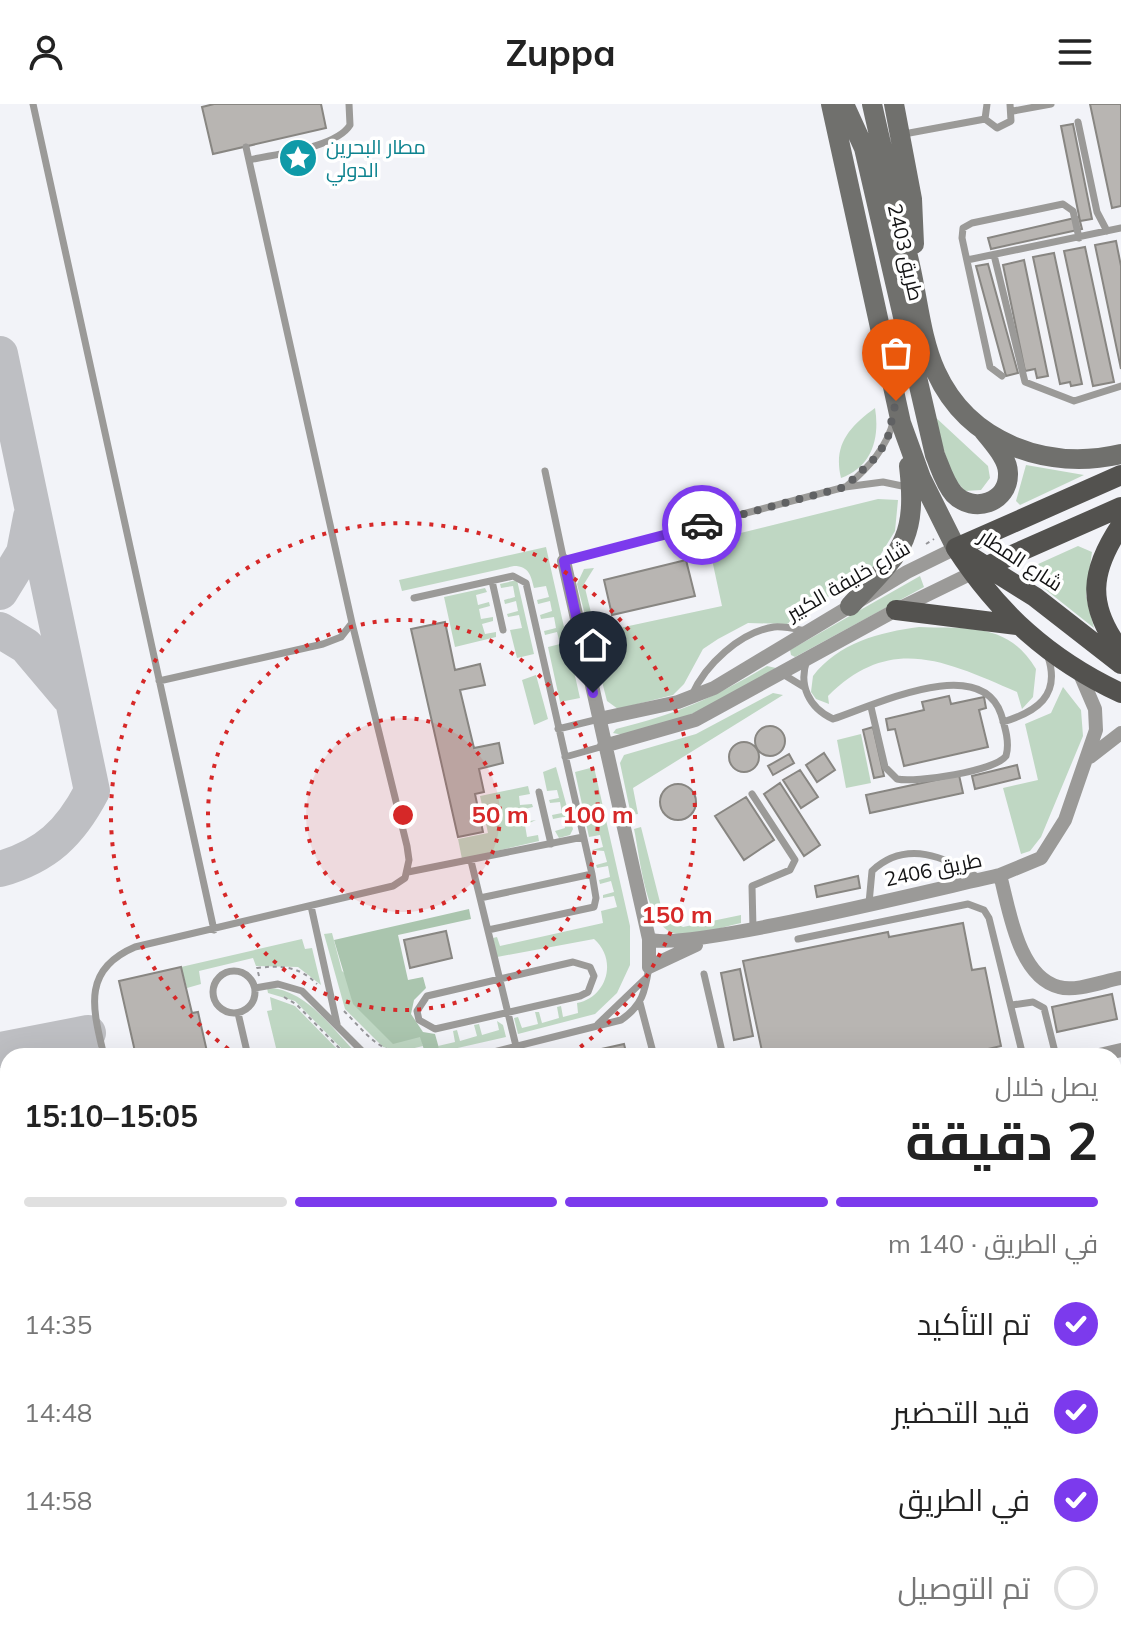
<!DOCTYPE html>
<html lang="ar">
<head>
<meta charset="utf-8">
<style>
	:root { --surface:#fff; --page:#f6f6f6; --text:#222; --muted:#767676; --line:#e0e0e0; --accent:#7c3aed }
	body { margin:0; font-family:Mulish,Cairo,sans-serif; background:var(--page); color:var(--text); direction:rtl; height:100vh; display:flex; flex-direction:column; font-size:30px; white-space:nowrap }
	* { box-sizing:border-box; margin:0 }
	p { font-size:26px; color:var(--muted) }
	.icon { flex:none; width:44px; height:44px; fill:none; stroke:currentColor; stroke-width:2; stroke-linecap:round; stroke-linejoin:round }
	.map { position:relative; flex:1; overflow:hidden; direction:ltr }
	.drawer { position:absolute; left:0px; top:944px; width:1122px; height:602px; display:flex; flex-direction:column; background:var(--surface); border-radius:24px 24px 0 0; box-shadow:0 8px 32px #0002; direction:rtl }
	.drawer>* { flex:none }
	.pin { position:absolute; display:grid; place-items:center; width:68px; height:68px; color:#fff; margin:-82px -34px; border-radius:50% 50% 50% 0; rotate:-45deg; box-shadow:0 0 8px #0007 }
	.pin .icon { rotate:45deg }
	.courier { position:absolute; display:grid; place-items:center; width:80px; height:80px; margin:-40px; border:6px solid #7c3aed; border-radius:50%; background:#fff; color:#222; box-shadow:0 2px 10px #0007 }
	.summary em { font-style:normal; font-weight:700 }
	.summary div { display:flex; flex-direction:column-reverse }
	.summary { display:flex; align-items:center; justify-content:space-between; height:136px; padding:0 24px }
	h1 { font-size:52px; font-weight:700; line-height:60px }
	.bar { display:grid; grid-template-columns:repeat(4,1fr); gap:12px 8px; align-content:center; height:96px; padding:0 24px }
	.bar i { height:10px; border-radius:6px; background:var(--line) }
	.bar .selected { background:var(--accent) }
	.bar p { grid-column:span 4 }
	ol { padding:0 24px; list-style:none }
	li { display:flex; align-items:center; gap:24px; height:88px }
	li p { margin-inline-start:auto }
	li .icon { padding:8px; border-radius:50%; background:var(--accent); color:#fff; stroke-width:4 }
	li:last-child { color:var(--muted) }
	li i { width:44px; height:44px; border:4px solid var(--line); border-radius:50% }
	header { display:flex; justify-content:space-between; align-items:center; height:104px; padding:0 24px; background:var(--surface); font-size:36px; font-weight:700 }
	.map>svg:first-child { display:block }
	.green { fill:#bfd7c3 }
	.forest { fill:#aac5ae }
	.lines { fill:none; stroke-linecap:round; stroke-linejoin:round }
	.taxiway { stroke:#bebfc3; stroke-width:36 }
	.building { fill:#b8b5b2; stroke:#888682; stroke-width:2 }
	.path { stroke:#959599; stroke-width:2; stroke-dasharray:4 4; stroke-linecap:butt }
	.lane { stroke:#9b9a98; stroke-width:7 }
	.street { stroke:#9b9a98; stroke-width:14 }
	.secondary { stroke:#70706d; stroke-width:20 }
	.primary { stroke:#53524f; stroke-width:20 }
	.done { stroke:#606163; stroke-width:8; stroke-dasharray:0 14.4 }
	.route { stroke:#7c3aed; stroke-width:10 }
	.ring { fill:none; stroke:#d62828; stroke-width:4; stroke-dasharray:4 8 }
	.labels { text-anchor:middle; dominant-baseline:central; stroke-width:7; stroke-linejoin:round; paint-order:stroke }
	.culture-label { font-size:20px; fill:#0d838f; stroke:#fff; text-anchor:start }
	.street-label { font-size:20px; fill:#121213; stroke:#fff }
	.centre { fill:#d62828; stroke:#fff; stroke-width:4 }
	.ring-label { font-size:24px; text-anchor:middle; font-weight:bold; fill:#d62828; stroke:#fff; stroke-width:7; stroke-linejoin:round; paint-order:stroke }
</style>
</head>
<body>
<header><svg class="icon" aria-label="menu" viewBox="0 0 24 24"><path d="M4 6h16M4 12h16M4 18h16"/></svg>Zuppa<svg class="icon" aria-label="person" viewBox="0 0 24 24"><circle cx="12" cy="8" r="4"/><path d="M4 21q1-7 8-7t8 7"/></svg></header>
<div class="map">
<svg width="1121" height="1545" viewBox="0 0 1121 1545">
	<rect width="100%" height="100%" fill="#f2f3f8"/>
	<path class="green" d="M875 304C880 334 872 363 841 374 833 341 849 323 875 304Z
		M933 311 988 362 990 374 981 386 965 387 952 372Z
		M1026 361 1084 371 1020 401 1016 397Z
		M878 395 898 396 895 427 873 463 787 520 748 519 718 535 703 545 684 580 673 591 618 605 607 597 577 480 584 465 594 464 584 480 596 529 722 502 708 437Z
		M1078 442 1092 448 1086 492 1094 524 1031 474 1036 461Z
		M546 443 580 594 560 598 548 543 560 540 557 528 545 531 544 527 556 524 554 513 541 515 540 511 552 507 550 497 538 500 537 496 549 493 546 482 534 484C531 472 529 462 514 462L402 487 399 476Z
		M920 472 924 483 795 553 791 551 790 546Z
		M517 476 534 550 517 554 510 526 522 524 519 511 508 513 507 510 518 507 516 497 505 500 504 496 515 493 513 482 501 484 500 480Z
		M485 484 487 488 476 491 478 501 489 498 490 502 479 505 481 515 493 513V517L482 520 485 530 496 528V533L455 543 444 493Z
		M919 523C968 525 1008 518 1036 565L1033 593 1022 605 1017 588C947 558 891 529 828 592L829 600 816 595 811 588 813 572C838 539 880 528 919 523Z
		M767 562 776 564C742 584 652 639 613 629L616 625C675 611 715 593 767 562Z
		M536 571 548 615 534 621 522 576Z
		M1063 583 1081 606 1083 632 1041 733 1030 747 1021 750 1003 684 1038 676 1025 620 1051 609Z
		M773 589 783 591 633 684 638 710 631 711 620 659 624 651 696 630Z
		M861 630 871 679 846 684 837 636Z
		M556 663 573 725 570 731 559 734 555 727 565 724 563 713 553 715 552 711 562 709 560 698 550 699 549 696 559 694 557 686 547 687 543 668Z
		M594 663 630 822V861L617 889 595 910 518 930 514 914 518 913 522 924 538 920 535 908H539L542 919 559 914 557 903 561 902 563 913 578 909 577 899C607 893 618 856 594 835L497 853 493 834 497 833 500 842 603 819 601 807 617 803 614 792 603 794V791L614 788 611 777 600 780 599 776 610 773 608 762 597 764 596 761 607 758 604 747 592 746 603 743 600 731 589 733 575 668Z
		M528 682 530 690 519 692 520 701 532 700 533 703 521 706 524 718 536 716 525 721 527 733 538 731 539 737 462 755 458 735 488 729 480 692Z
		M641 723 664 814 683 823 741 811V819C722 823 698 832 678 830 646 828 640 752 634 725Z
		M332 829 342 867 421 933 423 942 402 947 383 943 345 905 324 830Z
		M302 835 305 845 312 844 321 881 298 863 256 862 253 854 199 867 201 880 187 884 181 863Z
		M267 884C306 884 333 926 359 952H349L295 897 268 889Z
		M270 893 295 902 342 950 278 952 267 907 272 906Z
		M497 917 503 921 506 933 440 948 438 942 455 938 453 927 457 926 460 937 477 932 474 921 479 920 482 931 499 926Z"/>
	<path class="forest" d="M469 805 471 815 398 831 408 876 423 873 426 884 414 896 411 910 423 928 435 930 440 948 426 952 420 933 393 940 353 900 334 836Z"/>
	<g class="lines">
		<path class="taxiway" d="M0 250 92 687C70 729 46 752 0 765
			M0 488 24 449 31 413
			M0 526 26 542 69 593
			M0 946 88 929
			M0 1048 8 1046
			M0 1151 8 1150
			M0 1257 8 1255
			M0 1360 8 1358
			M0 1397 8 1434
			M34 1538 38 1545
			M281 1545 286 1538"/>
	</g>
	<path class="building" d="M214 0H321L326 24 213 50 202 3Z
		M1090 0H1121V102L1112 104Z
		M1073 20 1092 115 1080 117 1061 22Z
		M1079 113 1082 125 991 145 988 134Z
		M1116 137 1121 162V265L1095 141Z
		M1085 143 1114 278 1093 282 1064 147Z
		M1054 149 1082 280 1071 282 1070 278 1060 280 1033 153Z
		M1024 156 1048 272 1037 274 1035 265 1025 267 1003 161Z
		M988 160 1018 269 1006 272 976 162Z
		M686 456 695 492 612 511 604 476Z
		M445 518 455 566 480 560 485 581 460 586 474 644 499 639 503 659 479 665 484 688 475 690 483 728 458 733 411 525Z
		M949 592 951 600 984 593 986 604 979 606 988 643 904 662 895 625 888 626 886 615 924 606 922 598Z
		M755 637a15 15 0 1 1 30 0a15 15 0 1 1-30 0Z
		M873 623 884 672 874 674 863 626Z
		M729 653a15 15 0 1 1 30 0a15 15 0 1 1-30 0Z
		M824 649 835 666 817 678 806 661Z
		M789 650 794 659 773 671 768 662Z
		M1017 661 1020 674 975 685 972 672Z
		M800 666 818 693 801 704 783 676Z
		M959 671 963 689 870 709 866 691Z
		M780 679 820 741 804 752 764 690Z
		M660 698a18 18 0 1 1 36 0a18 18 0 1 1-36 0Z
		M746 693 774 736 744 756 715 712Z
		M858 772 860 784 817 793 815 782Z
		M963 819 972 866 985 864 1001 942 988 945 989 951 763 952 743 857 888 828 889 833Z
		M446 827 452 854 410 864 404 836Z
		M181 863 192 909 198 908 208 952H136L119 877Z
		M740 865 753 932 734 936 721 869Z
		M1112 890 1117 915 1057 928 1052 903Z
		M624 940 627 952H570Z
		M1121 1430V1453L1114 1459V1437Z
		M524 1538H630L632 1545H526Z
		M630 1538H835L836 1545H632Z"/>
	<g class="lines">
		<path class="path" d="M926 440 934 435
			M259 872 257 864C281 861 299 862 317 880
			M284 893 296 900 347 952
			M344 907C365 928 382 954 414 948L415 952"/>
		<path class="lane" d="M33 0 214 826
			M987 0 985 15 997 24 1011 17 1010 0
			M1013 7 1051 0
			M1078 18 1097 108 1107 127
			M904 30 985 15
			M249 56C275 50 336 44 350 21L349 0
			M994 151 1025 278 1074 297 1121 282
			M967 156 1121 124
			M1002 272 990 263 962 134 963 124 972 119 1063 100 1073 107 1079 134
			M545 367 564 457 845 383 883 378 907 383
			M847 382C869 363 887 344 894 315
			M492 477 503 526
			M414 494 513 472 526 479 592 770 596 794 594 803 488 826
			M807 556C798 581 809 604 833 615 873 602 980 549 1001 610 1005 623 1010 639 1006 652 995 667 916 679 897 675L885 663 871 603
			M781 569 804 583
			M159 577 323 540 341 533 352 519 246 43
			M692 591C705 561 740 528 774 523 784 522 796 525 806 527
			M1003 618C1036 608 1061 592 1048 553
			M558 625 599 615
			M565 653 604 642
			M539 688 551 740
			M752 690 795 756 790 766 752 782 753 824
			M471 757 516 942
			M408 768 583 733
			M480 794 592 770
			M869 799 872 767C906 735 946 753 979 774
			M311 802 337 920
			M798 835 968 800 984 806 989 814 1023 952
			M573 858 590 863 594 872 588 888 580 892 435 925 419 916 417 907 427 892Z
			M213 888a21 21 0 1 1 42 0a21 21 0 1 1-42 0Z
			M704 870 723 952
			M255 884 278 880 302 887 367 952
			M640 899 654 952
			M1012 901 1033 898 1044 904 1056 952
			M238 909 248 952
			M598 920 647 873
			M104 952C93 905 81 866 135 843L393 782 405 774 409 756 407 742 352 519
			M478 952 621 916C643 901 645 887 649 863
			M1114 969 1121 1004
			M1114 1112 1121 1110
			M1121 1284V1305
			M1114 1330 1121 1324
			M1114 1486 1121 1482
			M517 1538 518 1545
			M190 1545 195 1538
			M888 1545 908 1538
			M1052 1545 1059 1538"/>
		<path class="street" d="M564 457 649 835V863
			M599 615 678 598 714 584 907 468 956 444
			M604 642 695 616 896 506 972 469
			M1090 653 1121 629
			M1000 771C1009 804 1018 873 1059 883 1076 888 1104 877 1121 874
			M649 835C680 849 948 782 1000 771L1041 754 1065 716 1096 626 1095 605 1080 570
			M649 863 696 841
			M1095 952 1121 946
			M883 1538 884 1545"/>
		<path class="secondary" d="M831 0 901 319 921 374 956 444
			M844 0 864 44 935 351C940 363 945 380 954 390 973 410 1009 399 1008 369 1008 354 992 338 983 326
			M872 0C884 54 897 107 910 161 918 196 921 235 936 268 969 340 1048 367 1121 350
			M894 0 912 95 914 140
			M850 502C899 449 918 439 909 362"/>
		<path class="primary" d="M1121 421C1090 467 1086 501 1121 547
			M956 444C998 509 1050 556 1121 589
			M956 444 1121 371
			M960 446 1035 493 1121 560
			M978 466 1121 403
			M896 506 1017 521"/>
	</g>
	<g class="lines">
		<path class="done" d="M702 421 845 383 875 354 887 337 896 297"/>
		<path class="route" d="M593 589 564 457 702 421"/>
	</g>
	<circle cx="403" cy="711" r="97" fill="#d62828" fill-opacity=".12"/>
	<g class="ring">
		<circle cx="403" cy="711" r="97"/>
		<circle cx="403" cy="711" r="195"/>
		<path d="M238 952A292 292 0 1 1 568 952"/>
	</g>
	<defs>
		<symbol id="sight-disc" viewBox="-11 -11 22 22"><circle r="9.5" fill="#0f9aa8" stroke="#fff"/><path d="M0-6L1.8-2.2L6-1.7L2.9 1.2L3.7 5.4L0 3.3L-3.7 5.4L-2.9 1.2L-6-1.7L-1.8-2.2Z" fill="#fff"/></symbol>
	</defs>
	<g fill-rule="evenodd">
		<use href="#sight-disc" x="276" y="32" width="44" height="44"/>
	</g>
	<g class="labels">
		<g class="culture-label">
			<text x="326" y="42">مطار البحرين<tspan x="326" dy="23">الدولي</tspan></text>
		</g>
		<g class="street-label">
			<text transform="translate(906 148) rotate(77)">طريق 2403</text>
			<text transform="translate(1021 456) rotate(33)">شارع المطار</text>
			<text transform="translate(848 476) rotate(-30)">شارع خليفة الكبير</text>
			<text transform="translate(933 765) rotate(-12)">طريق 2406</text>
		</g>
	</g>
	<circle cx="403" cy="711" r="12" class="centre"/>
	<g class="ring-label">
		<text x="500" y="719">50 m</text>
		<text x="598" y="719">100 m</text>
		<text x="677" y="819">150 m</text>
	</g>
</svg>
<div class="pin" style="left:896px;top:297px;background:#ea580c"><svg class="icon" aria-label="bag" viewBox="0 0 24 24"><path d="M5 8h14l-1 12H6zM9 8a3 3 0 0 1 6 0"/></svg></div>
<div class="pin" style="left:593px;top:589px;background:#1f2937"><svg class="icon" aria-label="home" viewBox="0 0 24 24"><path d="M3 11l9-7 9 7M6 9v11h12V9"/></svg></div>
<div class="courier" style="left:702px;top:421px"><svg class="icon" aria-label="car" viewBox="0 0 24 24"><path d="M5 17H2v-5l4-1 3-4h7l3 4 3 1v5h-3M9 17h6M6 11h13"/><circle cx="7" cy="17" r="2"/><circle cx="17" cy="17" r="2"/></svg></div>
<section class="drawer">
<div class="summary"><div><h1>2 دقيقة</h1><p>يصل خلال</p></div><em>15:05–15:10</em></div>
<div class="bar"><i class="selected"></i><i class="selected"></i><i class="selected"></i><i></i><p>في الطريق · 140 m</p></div>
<ol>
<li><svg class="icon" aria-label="check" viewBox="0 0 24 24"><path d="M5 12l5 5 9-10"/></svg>تم التأكيد<p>14:35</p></li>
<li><svg class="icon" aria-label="check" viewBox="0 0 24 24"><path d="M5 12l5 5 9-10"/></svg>قيد التحضير<p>14:48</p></li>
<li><svg class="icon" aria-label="check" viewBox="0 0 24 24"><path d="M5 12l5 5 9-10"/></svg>في الطريق<p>14:58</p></li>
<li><i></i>تم التوصيل</li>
</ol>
</section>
</div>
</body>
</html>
